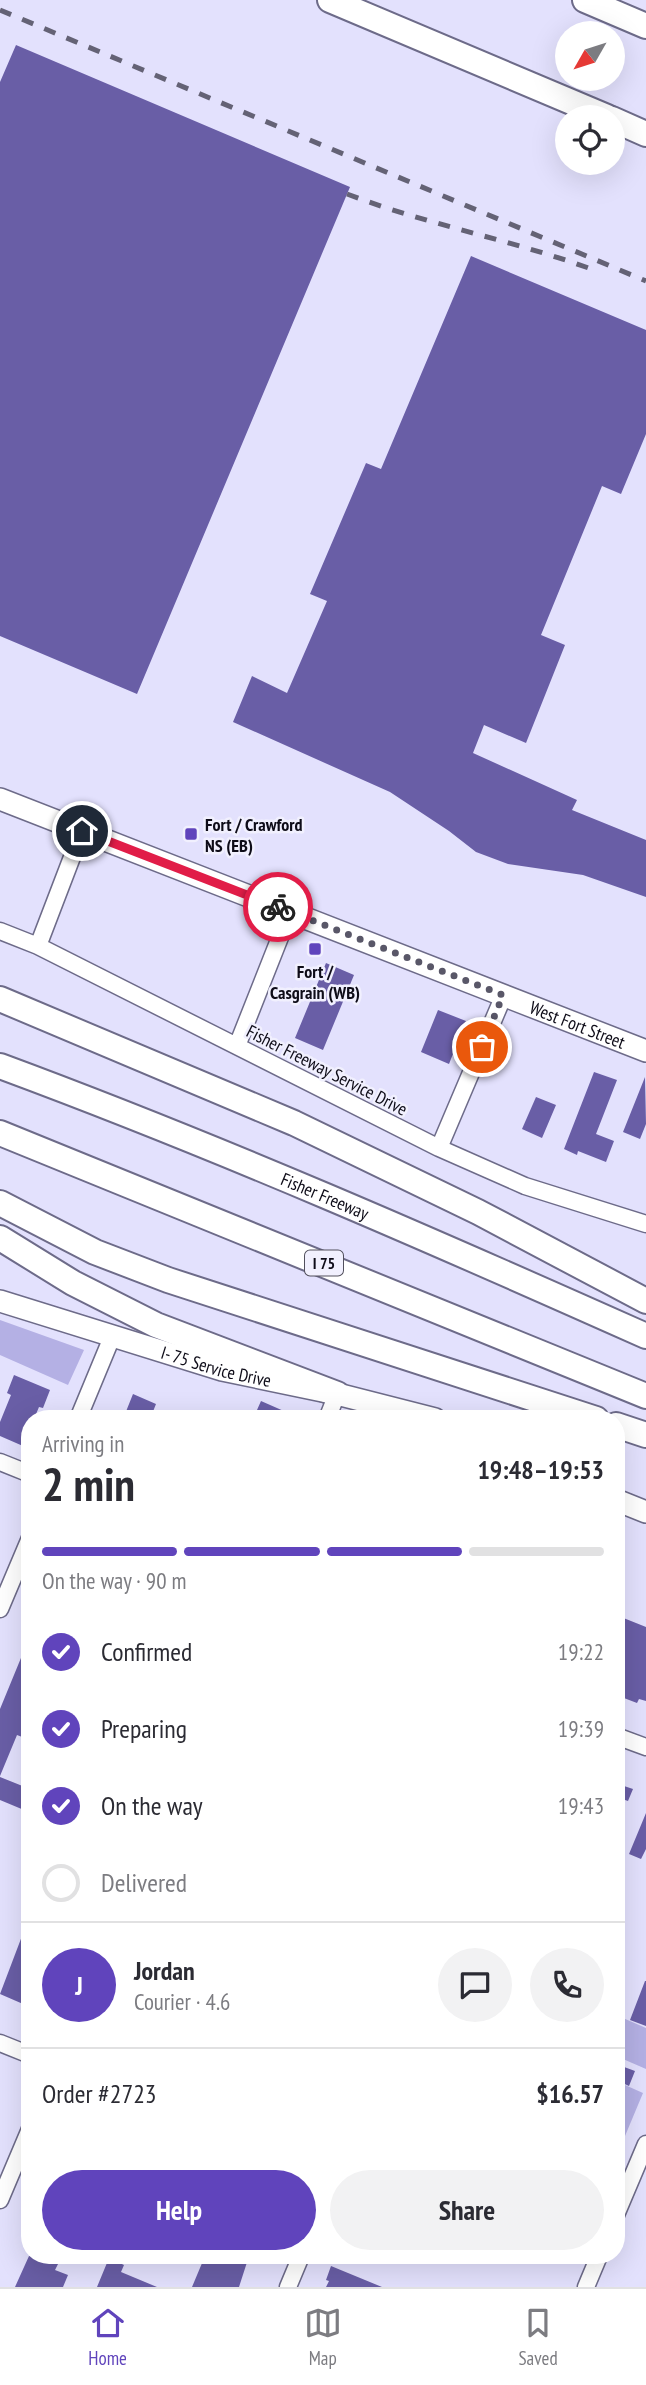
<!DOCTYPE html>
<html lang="en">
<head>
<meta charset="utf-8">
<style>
	:root { --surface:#fff; --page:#f2f2f3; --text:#2b2b33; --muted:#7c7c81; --line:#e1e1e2; --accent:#6044bc }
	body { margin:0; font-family:"PT Sans Narrow",sans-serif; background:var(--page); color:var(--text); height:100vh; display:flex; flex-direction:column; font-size:26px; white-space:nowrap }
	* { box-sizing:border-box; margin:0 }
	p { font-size:23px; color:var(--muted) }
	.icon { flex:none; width:38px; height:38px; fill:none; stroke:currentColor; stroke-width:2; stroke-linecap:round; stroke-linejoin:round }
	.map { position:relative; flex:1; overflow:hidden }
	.panel { position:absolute; left:21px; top:1410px; width:604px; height:854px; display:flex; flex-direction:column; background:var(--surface); border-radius:28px; box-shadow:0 7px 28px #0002 }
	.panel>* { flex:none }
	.needle { width:46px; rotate:231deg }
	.fabs { position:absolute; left:555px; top:21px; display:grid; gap:14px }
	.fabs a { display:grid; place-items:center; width:70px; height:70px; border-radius:50%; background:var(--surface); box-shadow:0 7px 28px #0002; font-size:35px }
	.pin { position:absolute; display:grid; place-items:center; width:60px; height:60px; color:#fff; margin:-30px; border:4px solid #fff; border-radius:50%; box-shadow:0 2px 7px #0007 }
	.courier { position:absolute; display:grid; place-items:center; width:70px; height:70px; margin:-35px; border:5px solid #e11d48; border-radius:50%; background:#fff; color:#222; box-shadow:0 2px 9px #0007 }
	.overview em { font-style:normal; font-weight:800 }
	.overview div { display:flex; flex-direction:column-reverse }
	.overview { display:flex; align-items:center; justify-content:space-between; height:119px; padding:0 21px }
	h1 { font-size:46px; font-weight:800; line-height:52px }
	.bar { display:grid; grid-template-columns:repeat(4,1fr); gap:10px 7px; align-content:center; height:84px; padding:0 21px }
	.bar i { height:9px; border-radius:5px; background:var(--line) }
	.bar .current { background:var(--accent) }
	.bar p { grid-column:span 4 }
	.line { display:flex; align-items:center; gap:18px; padding:0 21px; border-top:2px solid var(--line) }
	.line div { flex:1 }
	.round { display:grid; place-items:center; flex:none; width:74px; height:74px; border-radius:37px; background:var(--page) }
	ol { padding:0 21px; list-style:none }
	li { display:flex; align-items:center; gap:21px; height:77px }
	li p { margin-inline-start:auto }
	li .icon { padding:7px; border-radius:50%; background:var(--accent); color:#fff; stroke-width:4 }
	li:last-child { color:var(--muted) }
	li i { width:38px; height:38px; border:4px solid var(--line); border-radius:50% }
	.action { display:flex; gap:14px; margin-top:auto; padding:14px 21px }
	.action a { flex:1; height:80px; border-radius:42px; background:var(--accent); color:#fff; font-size:28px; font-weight:800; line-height:80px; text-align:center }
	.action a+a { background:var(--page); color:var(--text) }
	.dock { display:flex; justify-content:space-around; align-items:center; height:98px; border-top:2px solid var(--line); background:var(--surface); font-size:19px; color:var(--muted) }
	.dock a { display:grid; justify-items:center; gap:4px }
	.dock .current { color:var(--accent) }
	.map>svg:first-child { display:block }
	.green { fill:#b4b0e4 }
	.building { fill:#695ea6 }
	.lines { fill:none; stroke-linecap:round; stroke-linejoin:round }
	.minor-casing { stroke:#6d6b89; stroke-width:19 }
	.major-casing { stroke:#6d6b89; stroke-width:24 }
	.highway-casing { stroke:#6d6b89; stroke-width:28 }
	.minor { stroke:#fff; stroke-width:16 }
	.major { stroke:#fff; stroke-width:21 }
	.highway { stroke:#fff; stroke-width:24 }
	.rail { stroke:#646275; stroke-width:5; stroke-dasharray:12 12; stroke-linecap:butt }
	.done { stroke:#595768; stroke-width:7; stroke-dasharray:0 12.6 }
	.route { stroke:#e11d48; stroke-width:9 }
	.poi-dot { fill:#6044bc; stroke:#f1f0fe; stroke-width:2.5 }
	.labels { text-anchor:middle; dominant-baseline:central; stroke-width:5; stroke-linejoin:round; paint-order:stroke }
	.shield { fill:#f1f0fe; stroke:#52505d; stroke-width:2 }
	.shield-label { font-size:16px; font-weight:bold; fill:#0e0c18 }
	.poi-label { font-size:18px; font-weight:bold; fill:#0e0c18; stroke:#f1f0fe; text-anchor:start }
	.street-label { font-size:18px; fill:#0e0c18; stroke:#f1f0fe }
</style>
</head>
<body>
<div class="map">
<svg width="646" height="2287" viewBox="0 0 646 2287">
	<rect width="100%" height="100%" fill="#e3e1fd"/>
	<path class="green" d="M0 1320 84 1350 68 1385 0 1355Z
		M616 2015 646 2028V2069L616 2056Z
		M616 2081 643 2093 620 2148 616 2146Z"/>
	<path class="building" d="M16 45 350 187 137 694 0 636V82Z
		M471 256 646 330V434L621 494 602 486 541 635 565 645 526 743 484 725 473 753 577 800 572 810 646 840V897L583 875 508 864 476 852 449 831 390 792 233 722 252 676 287 693 327 601 310 594 366 463 381 469Z
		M326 963 354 975 323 1050 295 1038Z
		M438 1010 466 1021 449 1064 421 1052Z
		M594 1072 617 1080 596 1134 614 1141 606 1162 578 1151 577 1155 564 1149Z
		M645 1077 646 1124 640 1139 623 1132Z
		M536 1097 556 1105 542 1138 522 1129Z
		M14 1375 50 1390 43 1408 39 1407 34 1419H30V1429L23 1446 0 1436V1422L11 1395 7 1393Z
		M133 1394 156 1404 150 1419H123Z
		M261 1401 302 1419H253Z
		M616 1615 646 1627V1701L639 1699 637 1703 616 1695Z
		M30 1636V1704L24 1716 30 1718V1740L17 1735 0 1776V1709Z
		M0 1777 30 1789V1797L24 1810 0 1800Z
		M621 1785 633 1789 628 1801 616 1797Z
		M646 1813V1849L641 1859 629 1854Z
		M30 1915V2007L0 1994Z
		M645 1981H646V2026L630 2020Z
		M616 2064 635 2071 629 2086 616 2080Z
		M29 2256H62L55 2270 68 2275 63 2287H15Z
		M205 2256H249L239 2287H192Z
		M109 2258 124 2265 121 2272 157 2287H97Z
		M331 2266 382 2287H326L329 2281 326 2280Z"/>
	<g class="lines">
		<defs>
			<path id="minor" d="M0 931 38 946 439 1148 525 1186 646 1224
				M38 946 82 831
				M237 1046 290 912
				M439 1148 504 995
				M78 1419 112 1337
				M327 1419 337 1394
				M0 1462 30 1474
				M0 1609 30 1538
				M616 1736 646 1747
				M0 2043 30 2055
				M0 2200 30 2129
				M616 2215 646 2144
				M288 2287 301 2256
				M586 2287 599 2256"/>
			<g id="major">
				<path id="s1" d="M0 799 646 1051"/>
				<path id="s2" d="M0 1301 222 1370 337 1394 435 1419"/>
				<path d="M616 1500 646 1512"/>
			</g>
			<g id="highway">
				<path d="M330 0 607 117"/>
				<path d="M585 0 646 26"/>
				<path d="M612 119 646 134"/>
				<path d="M0 999 294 1123 478 1212 646 1301"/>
				<path id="s3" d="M0 1066C219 1147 433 1241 646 1336"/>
				<path d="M0 1133 646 1396"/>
				<path d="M0 1203 95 1252 168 1280 596 1419"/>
				<path d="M0 1238 73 1283 156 1325 337 1394"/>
				<path d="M616 1425 646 1435"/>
			</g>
		</defs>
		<use href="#minor" class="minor-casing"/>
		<use href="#major" class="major-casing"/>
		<use href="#highway" class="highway-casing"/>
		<use href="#minor" class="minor"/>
		<use href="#major" class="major"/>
		<use href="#highway" class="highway"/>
		<path class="rail" d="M0 10 646 281
			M347 194C428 225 513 240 594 270"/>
	</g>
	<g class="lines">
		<path class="done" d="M278 907 503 995 482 1047"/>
		<path class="route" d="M82 831 278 907"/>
	</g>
	<g class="poi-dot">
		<rect x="184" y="827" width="14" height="14" rx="3.5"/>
		<rect x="308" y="942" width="14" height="14" rx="3.5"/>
	</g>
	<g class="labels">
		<rect class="shield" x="305" y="1250.5" width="38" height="25" rx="5"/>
		<g class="shield-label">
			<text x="324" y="1263">I 75</text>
		</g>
		<g class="poi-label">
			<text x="205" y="824">Fort / Crawford<tspan x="205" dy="21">NS (EB)</tspan></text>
			<text x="315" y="971" text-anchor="middle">Fort /<tspan x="315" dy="21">Casgrain (WB)</tspan></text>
		</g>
		<g class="street-label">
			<text stroke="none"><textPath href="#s1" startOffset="620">West Fort Street</textPath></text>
			<text transform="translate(327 1070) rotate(27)">Fisher Freeway Service Drive</text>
			<text stroke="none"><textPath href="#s3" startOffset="350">Fisher Freeway</textPath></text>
			<text stroke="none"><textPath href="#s2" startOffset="226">I- 75 Service Drive</textPath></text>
		</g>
	</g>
</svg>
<div class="fabs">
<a><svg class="needle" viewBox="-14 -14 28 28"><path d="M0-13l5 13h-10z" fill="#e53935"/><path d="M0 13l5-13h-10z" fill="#7c7c81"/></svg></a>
<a><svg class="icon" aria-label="locate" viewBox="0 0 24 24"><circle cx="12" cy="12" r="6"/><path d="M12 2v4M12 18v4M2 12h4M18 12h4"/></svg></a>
</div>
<div class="pin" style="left:482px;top:1047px;background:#ea580c"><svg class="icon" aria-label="bag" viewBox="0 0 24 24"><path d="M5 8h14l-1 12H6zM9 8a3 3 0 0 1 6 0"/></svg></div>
<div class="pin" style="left:82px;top:831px;background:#1f2937"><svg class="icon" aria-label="home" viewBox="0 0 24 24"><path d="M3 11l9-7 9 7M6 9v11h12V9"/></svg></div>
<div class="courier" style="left:278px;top:907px"><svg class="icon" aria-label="bike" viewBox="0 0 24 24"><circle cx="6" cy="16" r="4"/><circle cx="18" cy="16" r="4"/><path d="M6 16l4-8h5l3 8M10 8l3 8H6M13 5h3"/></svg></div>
<section class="panel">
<div class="overview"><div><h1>2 min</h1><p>Arriving in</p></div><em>19:48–19:53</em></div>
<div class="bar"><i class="current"></i><i class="current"></i><i class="current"></i><i></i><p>On the way · 90 m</p></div>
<ol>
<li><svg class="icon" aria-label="check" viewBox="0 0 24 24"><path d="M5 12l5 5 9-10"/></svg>Confirmed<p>19:22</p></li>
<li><svg class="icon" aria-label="check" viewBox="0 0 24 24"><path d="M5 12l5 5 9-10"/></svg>Preparing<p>19:39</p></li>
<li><svg class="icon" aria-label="check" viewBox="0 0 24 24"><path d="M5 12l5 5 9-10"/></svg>On the way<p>19:43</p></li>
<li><i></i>Delivered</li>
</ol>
<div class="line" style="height:126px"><b class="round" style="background:var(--accent);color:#fff">J</b><div><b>Jordan</b><p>Courier · 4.6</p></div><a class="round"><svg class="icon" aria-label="chat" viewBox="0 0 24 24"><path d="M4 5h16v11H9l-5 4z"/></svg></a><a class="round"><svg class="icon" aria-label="phone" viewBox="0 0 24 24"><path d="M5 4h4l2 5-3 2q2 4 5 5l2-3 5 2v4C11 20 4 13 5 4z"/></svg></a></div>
<div class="line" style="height:91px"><div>Order #2723</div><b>$16.57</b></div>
<div class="action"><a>Help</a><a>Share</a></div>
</section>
</div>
<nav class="dock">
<a class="current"><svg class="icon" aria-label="home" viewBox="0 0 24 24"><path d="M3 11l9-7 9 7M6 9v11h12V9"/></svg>Home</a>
<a><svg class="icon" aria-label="map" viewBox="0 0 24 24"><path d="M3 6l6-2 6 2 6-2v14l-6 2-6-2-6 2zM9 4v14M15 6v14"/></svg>Map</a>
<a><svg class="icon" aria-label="saved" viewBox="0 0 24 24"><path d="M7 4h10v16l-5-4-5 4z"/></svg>Saved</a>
</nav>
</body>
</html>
